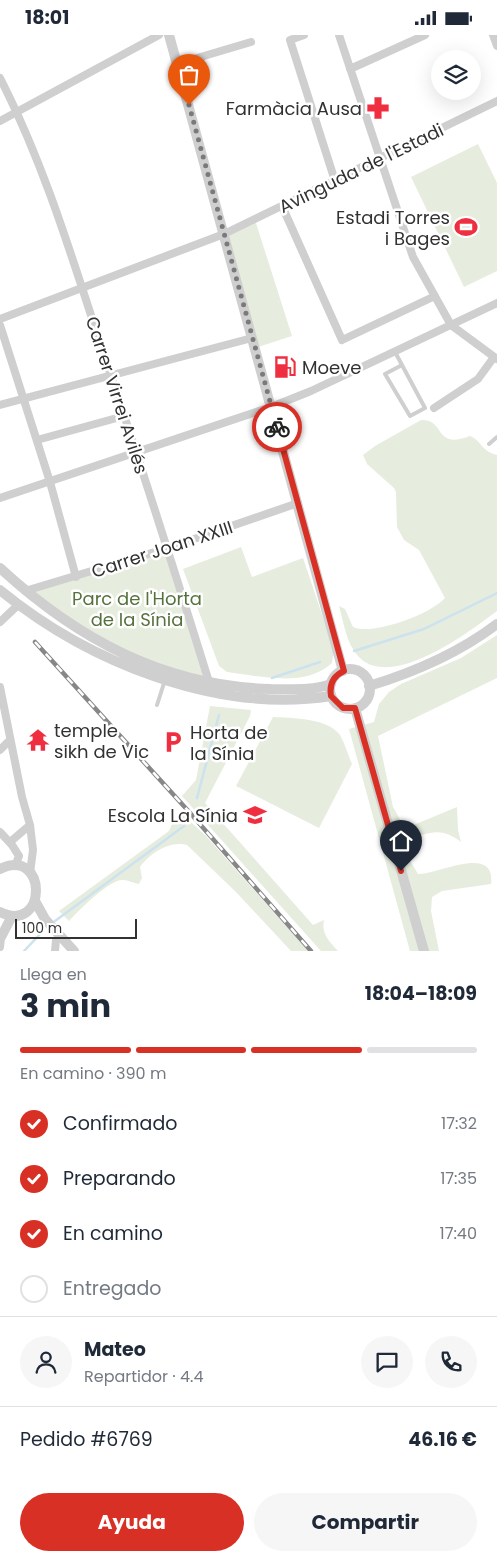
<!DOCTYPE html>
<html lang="es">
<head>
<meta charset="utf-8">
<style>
	:root { --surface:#fff; --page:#f6f6f7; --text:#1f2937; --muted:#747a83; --line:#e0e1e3; --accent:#d93025 }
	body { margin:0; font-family:Poppins,sans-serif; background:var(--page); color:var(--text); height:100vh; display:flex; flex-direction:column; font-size:19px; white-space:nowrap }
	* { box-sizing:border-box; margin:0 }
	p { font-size:16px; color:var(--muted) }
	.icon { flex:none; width:28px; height:28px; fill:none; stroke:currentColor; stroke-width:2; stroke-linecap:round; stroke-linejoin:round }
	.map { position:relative; height:916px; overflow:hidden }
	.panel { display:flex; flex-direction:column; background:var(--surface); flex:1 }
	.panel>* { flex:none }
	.buttons { position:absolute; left:431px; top:15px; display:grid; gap:10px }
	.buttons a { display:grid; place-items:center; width:50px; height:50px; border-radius:50%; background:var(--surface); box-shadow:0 5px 20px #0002; font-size:25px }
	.scale { position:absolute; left:15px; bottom:12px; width:122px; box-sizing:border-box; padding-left:5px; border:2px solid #323232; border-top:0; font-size:14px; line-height:18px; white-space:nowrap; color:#323232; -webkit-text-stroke:4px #fff; paint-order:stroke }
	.pin { position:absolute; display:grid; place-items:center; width:42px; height:42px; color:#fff; margin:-51px -21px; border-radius:50% 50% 50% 0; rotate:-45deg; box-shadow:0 0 5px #0007 }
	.pin .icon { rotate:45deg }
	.courier { position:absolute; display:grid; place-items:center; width:50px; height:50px; margin:-25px; border:4px solid #d93025; border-radius:50%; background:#fff; color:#222; box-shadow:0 1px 6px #0007 }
	.summary em { font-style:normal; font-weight:700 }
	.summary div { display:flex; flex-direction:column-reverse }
	.summary { display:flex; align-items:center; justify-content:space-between; height:85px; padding:0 20px }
	h1 { font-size:32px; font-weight:700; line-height:38px }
	.bar { display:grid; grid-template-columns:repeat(4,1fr); gap:8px 5px; align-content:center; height:60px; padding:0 20px }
	.bar i { height:6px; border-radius:4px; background:var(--line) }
	.bar .current { background:var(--accent) }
	.bar p { grid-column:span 4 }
	.line { display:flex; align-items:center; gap:12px; padding:0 20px; border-top:1px solid var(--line) }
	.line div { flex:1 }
	.round { display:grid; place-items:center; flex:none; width:52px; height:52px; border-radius:26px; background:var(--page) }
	ol { padding:0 20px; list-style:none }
	li { display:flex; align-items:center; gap:15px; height:55px }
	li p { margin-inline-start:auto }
	li .icon { padding:5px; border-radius:50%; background:var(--accent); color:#fff; stroke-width:4 }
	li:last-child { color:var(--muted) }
	li i { width:28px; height:28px; border:2px solid var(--line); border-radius:50% }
	.action { display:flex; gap:10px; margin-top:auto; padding:10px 20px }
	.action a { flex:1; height:58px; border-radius:30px; background:var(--accent); color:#fff; font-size:20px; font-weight:700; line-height:58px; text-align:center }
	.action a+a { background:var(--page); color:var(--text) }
	.status { display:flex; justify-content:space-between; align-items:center; height:35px; padding:0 25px; background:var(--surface); direction:ltr }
	.status svg { height:14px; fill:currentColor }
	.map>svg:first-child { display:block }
	.green { fill:#e6ecde }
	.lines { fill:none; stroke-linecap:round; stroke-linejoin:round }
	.stream { stroke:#cce2ef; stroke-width:2.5 }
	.service { stroke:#cfcfcf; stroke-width:4 }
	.minor { stroke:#cfcfcf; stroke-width:8 }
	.tertiary { stroke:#cfcfcf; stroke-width:10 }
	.rail-casing { stroke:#878787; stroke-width:4.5 }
	.rail { stroke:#fff; stroke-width:2.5; stroke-dasharray:8; stroke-linecap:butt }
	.done { stroke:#7a7a7a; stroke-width:5; stroke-dasharray:0 9 }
	.route { stroke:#d93025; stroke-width:6 }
	.labels { text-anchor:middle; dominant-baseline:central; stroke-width:5; stroke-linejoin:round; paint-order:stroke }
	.poi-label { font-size:18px; fill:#323232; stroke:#fff; text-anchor:end }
	.street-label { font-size:18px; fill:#323232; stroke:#fff }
	.park-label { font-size:18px; fill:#56723c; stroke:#fff }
</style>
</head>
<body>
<div class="status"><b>18:01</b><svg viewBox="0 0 49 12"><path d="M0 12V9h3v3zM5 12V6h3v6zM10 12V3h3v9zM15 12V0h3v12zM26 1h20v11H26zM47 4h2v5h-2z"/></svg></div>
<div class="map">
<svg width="497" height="916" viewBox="0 0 497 916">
	<rect width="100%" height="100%" fill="#fff"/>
	<path class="green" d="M478 109 497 148V236L464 252 411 142Z
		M255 185 292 301 255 313 224 199Z
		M421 385C446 384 433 415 470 401 482 406 481 416 497 420V576C469 597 390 657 358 621 346 608 344 588 339 571L345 574 353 592C373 601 431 579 445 563L419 515 404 505 397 492 396 457 394 453 367 429 363 420 375 411Z
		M241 512 252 542 303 523 334 615 332 628C305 653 260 641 227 637L219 631 183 534Z
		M168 513 209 647 100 609 25 556Z
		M497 600V643L378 701 393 772 401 786 408 790 416 789 457 772 458 795 461 807C446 796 437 795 419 801 413 803 409 804 405 809L403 814 418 839C437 840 496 808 491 849L442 856 432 862 431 876 439 916H410L349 694 374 687 379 669 389 657 401 649 461 623Z
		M210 671 251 675 250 681 205 768 313 890 324 885C321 899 329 906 338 916H321L182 761 196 745Z
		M273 682C292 683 328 683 340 700 345 709 348 720 352 729L319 793 236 751Z
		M183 780 206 801 308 916H291L236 857 187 810C170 805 150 818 140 832L142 843 139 849C133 848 128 845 123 845 110 844 78 876 69 886L59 876 169 796 174 785Z"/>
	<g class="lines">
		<path class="stream" d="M354 616 424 594 497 558
			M272 643 320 627
			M197 763 219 680
			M55 886 184 791
			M24 916 43 896"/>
		<path class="service" d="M395 317 402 330 385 339 410 381 425 373 402 330
			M489 409 497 402
			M157 670 165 645"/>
		<path class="minor" d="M304 0 290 5 335 146
			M339 0 413 222 451 290 497 324
			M493 0 497 11
			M177 29 251 7
			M350 34 425 0
			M0 43C43 127 71 219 100 308 138 421 174 534 209 647
			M0 86 159 0
			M282 171 342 305 435 261
			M0 284 224 199 497 66
			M0 290 50 447 76 542
			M0 370 252 303
			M434 373 478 344 494 322
			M37 405 124 381
			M0 463 271 372 311 356 497 268
			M25 556 168 513 298 468
			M0 587 18 570
			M0 652 22 762 30 790 33 815 30 838
			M0 715 10 705
			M0 797 12 810 19 821 15 831
			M10 807 30 790
			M0 912 1 902
			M55 916 56 905 60 902"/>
		<path class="tertiary" d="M169 0 343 636
			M0 533C77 604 164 651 271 654 292 654 311 656 331 649
			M0 555C88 627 217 679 331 661
			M330 654a20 20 0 1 1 40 0a20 20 0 1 1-40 0Z
			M369 651C415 637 459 618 497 589
			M355 673 424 916
			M0 834C48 811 48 900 0 877
			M35 866 45 884 74 916
			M1 902 12 881"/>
		<defs>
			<path id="rail" d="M35 607 191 779 311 916"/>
		</defs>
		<use href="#rail" class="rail-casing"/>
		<use href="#rail" class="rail"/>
	</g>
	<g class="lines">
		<path class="done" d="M189 70 277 392"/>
		<path class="route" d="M277 392 344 636C333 641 329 649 331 661L343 673H355L401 836"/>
	</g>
	<defs>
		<symbol id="pharmacy-bare" viewBox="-9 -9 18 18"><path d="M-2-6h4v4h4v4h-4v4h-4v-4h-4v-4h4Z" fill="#ef2f40" stroke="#fff" stroke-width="2.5" paint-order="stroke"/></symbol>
		<symbol id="stadium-bare" viewBox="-9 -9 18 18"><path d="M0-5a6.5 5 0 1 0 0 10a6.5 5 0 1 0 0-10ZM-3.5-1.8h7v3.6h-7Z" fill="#ef2f40" stroke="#fff" stroke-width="2.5" paint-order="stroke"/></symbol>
		<symbol id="fuel-bare" viewBox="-9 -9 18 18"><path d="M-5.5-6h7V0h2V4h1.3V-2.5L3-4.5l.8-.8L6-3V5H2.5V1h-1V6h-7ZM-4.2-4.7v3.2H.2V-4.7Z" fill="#ef2f40" stroke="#fff" stroke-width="2.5" paint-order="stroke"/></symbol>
		<symbol id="temple-bare" viewBox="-9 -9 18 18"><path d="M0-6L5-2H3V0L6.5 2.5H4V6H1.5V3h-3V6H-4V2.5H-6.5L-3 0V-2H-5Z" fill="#ef2f40" stroke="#fff" stroke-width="2.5" paint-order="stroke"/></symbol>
		<symbol id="parking-bare" viewBox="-9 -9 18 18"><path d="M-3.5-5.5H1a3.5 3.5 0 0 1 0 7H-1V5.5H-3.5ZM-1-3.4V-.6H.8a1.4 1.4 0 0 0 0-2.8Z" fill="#ef2f40" stroke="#fff" stroke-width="2.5" paint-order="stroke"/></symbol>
		<symbol id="school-bare" viewBox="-9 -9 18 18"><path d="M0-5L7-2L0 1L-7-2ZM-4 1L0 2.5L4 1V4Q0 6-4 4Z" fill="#ef2f40" stroke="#fff" stroke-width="2.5" paint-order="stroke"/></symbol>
	</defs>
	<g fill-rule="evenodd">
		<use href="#pharmacy-bare" x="362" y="57" width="32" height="32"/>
		<use href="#stadium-bare" x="450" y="176" width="32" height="32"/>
		<use href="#fuel-bare" x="269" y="316" width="32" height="32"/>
		<use href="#temple-bare" x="22" y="689" width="32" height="32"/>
		<use href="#parking-bare" x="157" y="691" width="32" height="32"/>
		<use href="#school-bare" x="239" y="764" width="32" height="32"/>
	</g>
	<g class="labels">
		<g class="poi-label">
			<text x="362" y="73">Farmàcia Ausa</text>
			<text x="450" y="182">Estadi Torres<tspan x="450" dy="21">i Bages</tspan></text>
			<text x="302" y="332" text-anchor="start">Moeve</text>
			<text x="54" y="695" text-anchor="start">temple<tspan x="54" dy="21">sikh de Vic</tspan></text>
			<text x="190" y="697" text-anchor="start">Horta de<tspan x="190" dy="21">la Sínia</tspan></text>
			<text x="238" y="780">Escola La Sínia</text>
		</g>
		<g class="street-label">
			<text transform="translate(361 133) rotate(-26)">Avinguda de l'Estadi</text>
			<text transform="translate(117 360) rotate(72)">Carrer Virrei Avilés</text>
			<text transform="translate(162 514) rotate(-18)">Carrer Joan XXIII</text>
		</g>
		<g class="park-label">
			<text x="137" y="563">Parc de l'Horta<tspan x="137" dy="21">de la Sínia</tspan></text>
		</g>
	</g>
</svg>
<div class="buttons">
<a><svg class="icon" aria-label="layers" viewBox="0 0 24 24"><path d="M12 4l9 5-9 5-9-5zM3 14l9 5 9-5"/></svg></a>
</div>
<div class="scale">100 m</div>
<div class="pin" style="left:189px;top:70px;background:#ea580c"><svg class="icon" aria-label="bag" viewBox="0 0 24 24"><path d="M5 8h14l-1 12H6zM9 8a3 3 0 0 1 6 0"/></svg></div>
<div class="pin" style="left:401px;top:836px;background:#1f2937"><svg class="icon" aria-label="home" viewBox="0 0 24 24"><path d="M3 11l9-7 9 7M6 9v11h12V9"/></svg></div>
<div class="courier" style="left:277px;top:392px"><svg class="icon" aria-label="bike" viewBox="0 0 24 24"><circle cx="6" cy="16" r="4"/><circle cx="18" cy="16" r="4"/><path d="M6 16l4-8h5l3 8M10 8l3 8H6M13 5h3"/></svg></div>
</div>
<section class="panel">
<div class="summary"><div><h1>3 min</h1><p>Llega en</p></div><em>18:04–18:09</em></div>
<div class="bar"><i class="current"></i><i class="current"></i><i class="current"></i><i></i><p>En camino · 390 m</p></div>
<ol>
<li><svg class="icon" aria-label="check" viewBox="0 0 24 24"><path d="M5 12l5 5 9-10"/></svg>Confirmado<p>17:32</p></li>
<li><svg class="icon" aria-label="check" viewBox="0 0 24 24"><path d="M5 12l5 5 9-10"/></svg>Preparando<p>17:35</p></li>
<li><svg class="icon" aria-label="check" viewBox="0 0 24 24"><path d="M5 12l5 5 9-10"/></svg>En camino<p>17:40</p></li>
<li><i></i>Entregado</li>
</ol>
<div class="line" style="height:90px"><a class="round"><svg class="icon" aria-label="person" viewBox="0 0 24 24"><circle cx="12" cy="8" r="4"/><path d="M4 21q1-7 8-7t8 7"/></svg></a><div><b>Mateo</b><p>Repartidor · 4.4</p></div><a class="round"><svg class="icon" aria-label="chat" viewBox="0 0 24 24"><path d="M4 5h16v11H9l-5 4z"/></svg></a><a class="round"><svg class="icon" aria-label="phone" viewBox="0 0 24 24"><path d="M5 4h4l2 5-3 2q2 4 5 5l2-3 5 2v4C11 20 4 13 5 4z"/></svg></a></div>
<div class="line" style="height:65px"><div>Pedido #6769</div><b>46.16 €</b></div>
<div class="action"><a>Ayuda</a><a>Compartir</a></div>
</section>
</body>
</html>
